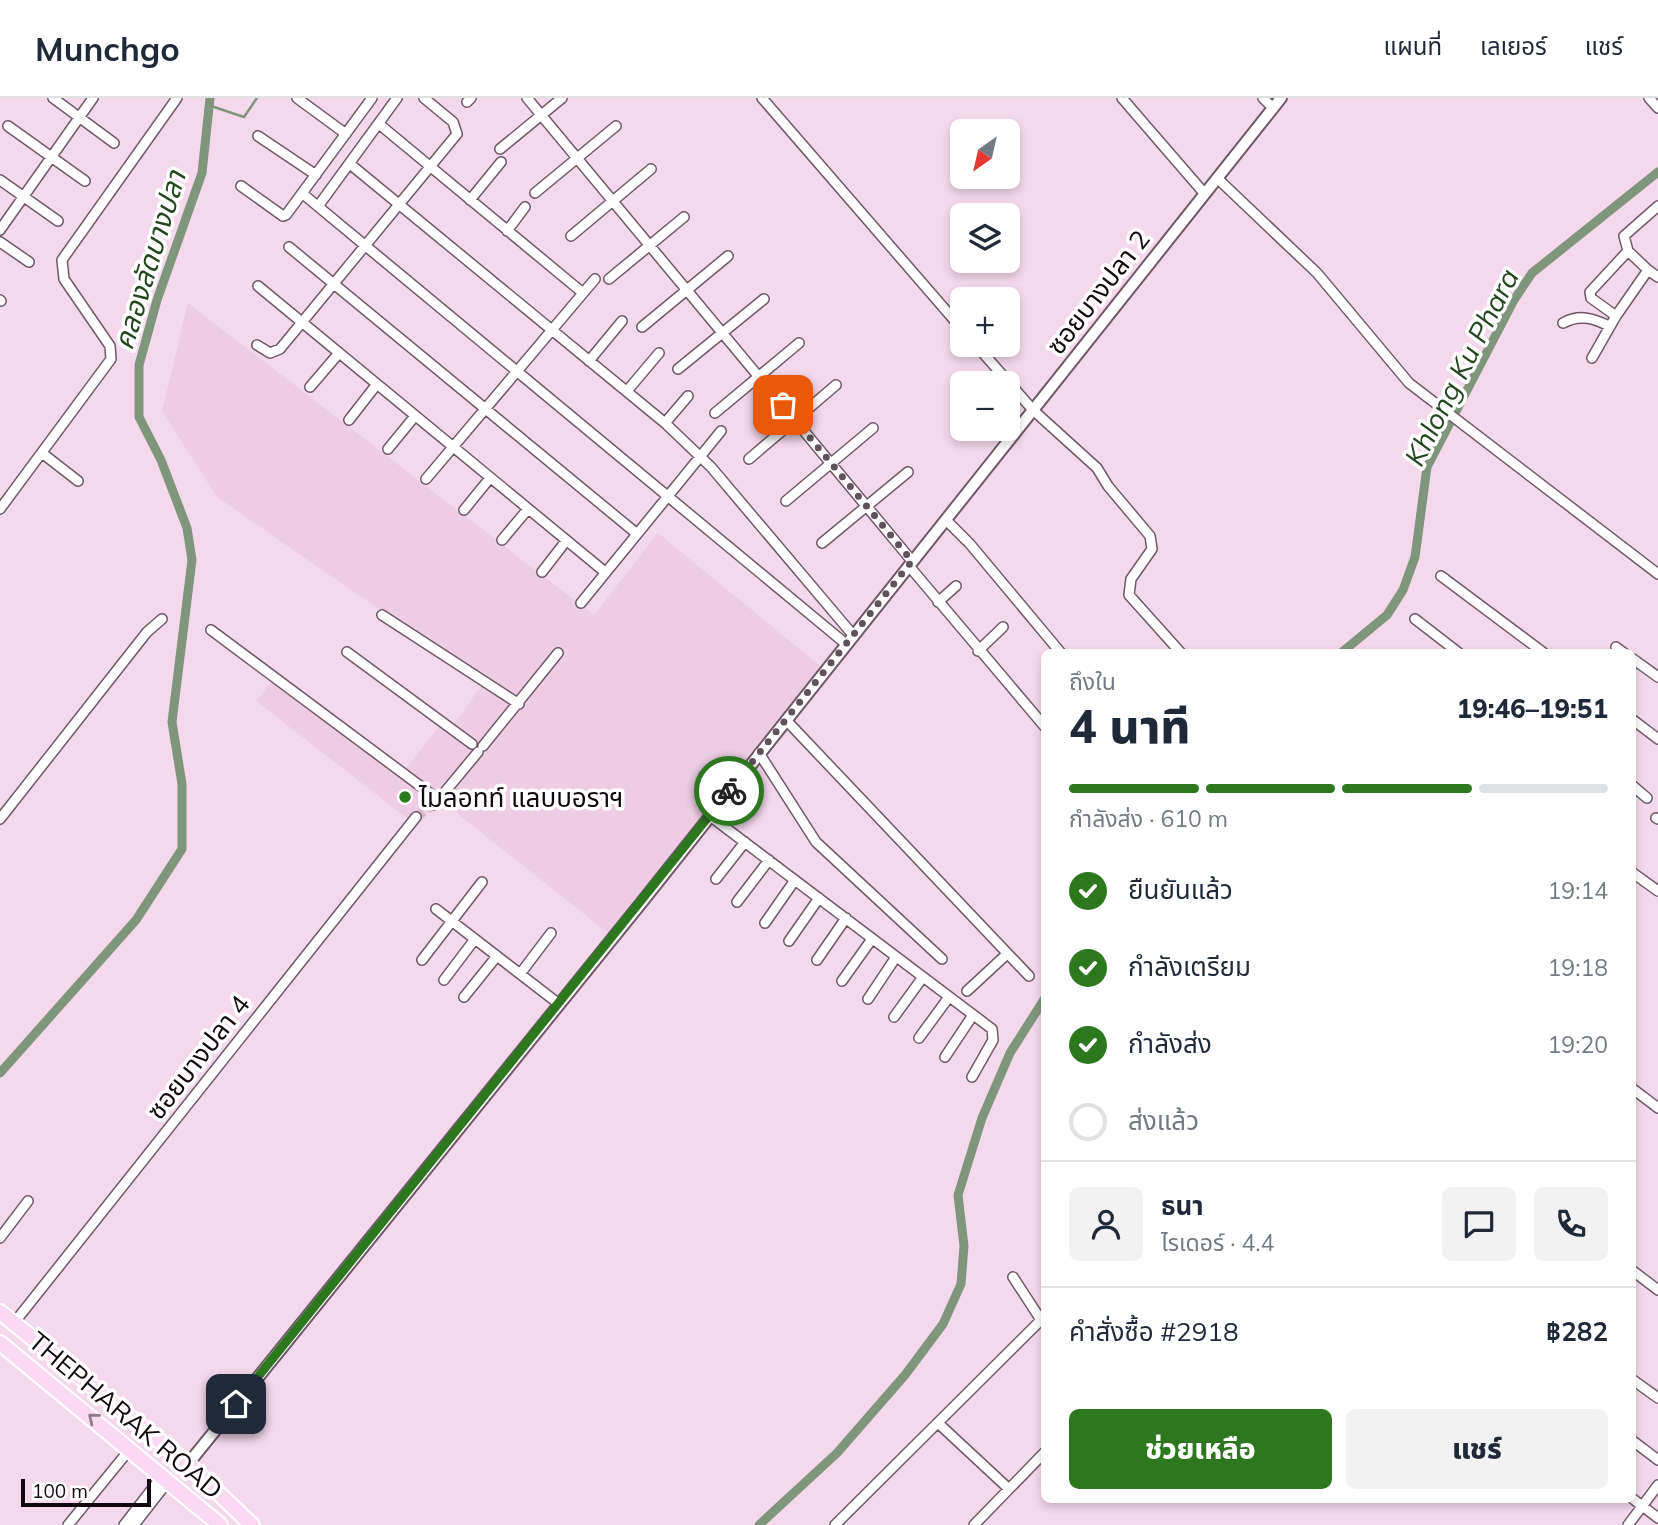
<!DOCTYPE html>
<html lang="th">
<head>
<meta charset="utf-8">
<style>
	:root { --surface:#fff; --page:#f2f2f3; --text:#1f2937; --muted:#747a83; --line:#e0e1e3; --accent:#2d781e }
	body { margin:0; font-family:Mulish,"Noto Sans Thai",sans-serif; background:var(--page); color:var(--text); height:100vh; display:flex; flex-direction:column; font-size:26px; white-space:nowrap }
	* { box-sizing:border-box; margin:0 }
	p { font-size:23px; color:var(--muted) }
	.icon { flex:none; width:38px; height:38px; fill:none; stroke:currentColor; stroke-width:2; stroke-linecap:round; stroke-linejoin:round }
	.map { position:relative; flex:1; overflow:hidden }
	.panel { position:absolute; left:1041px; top:551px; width:595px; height:854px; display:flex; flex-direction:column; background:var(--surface); border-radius:10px; box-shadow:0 4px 10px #0003 }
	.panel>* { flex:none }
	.needle { width:46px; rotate:214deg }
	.tools { position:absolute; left:950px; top:21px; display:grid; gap:14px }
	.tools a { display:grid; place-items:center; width:70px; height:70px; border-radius:10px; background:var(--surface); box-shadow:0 4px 10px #0003; font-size:35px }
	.scale { position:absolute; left:21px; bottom:18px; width:130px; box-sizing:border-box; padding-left:7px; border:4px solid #11090f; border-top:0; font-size:19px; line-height:24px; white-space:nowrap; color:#11090f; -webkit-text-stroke:5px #fff; paint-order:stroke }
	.pin { position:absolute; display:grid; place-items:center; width:60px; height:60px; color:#fff; margin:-30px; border-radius:14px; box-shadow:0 4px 10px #0006 }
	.courier { position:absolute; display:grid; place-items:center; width:70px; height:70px; margin:-35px; border:5px solid #2d781e; border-radius:50%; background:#fff; color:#222; box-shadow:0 2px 9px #0007 }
	.summary em { font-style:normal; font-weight:800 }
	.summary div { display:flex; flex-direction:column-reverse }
	.summary { display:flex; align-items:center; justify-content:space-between; height:119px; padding:0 28px }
	h1 { font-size:46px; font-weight:800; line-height:52px }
	.bar { display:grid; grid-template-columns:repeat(4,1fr); gap:10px 7px; align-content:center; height:84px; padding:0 28px }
	.bar i { height:9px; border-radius:5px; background:var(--line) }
	.bar .selected { background:var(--accent) }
	.bar p { grid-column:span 4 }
	.line { display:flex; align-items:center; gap:18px; padding:0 28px; border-top:2px solid var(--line) }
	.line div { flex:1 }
	.round { display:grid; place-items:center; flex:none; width:74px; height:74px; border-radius:10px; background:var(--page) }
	ol { padding:0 28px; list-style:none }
	li { display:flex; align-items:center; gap:21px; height:77px }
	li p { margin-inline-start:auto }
	li .icon { padding:7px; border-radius:50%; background:var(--accent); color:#fff; stroke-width:4 }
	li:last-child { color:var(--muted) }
	li i { width:38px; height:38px; border:4px solid var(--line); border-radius:50% }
	.primary-button { display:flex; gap:14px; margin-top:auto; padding:14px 28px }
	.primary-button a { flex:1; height:80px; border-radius:10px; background:var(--accent); color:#fff; font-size:28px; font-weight:800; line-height:80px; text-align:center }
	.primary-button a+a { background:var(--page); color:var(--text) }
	header { display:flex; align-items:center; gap:42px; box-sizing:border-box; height:98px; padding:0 35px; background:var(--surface); border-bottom:2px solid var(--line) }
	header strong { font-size:33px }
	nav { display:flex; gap:38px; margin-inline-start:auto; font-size:24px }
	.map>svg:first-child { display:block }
	.built { fill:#edcce4 }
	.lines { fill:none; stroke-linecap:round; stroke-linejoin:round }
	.stream { stroke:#80967c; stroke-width:2.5 }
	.canal { stroke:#80967c; stroke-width:9 }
	.minor-tunnel { stroke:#d2bacb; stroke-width:9; stroke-dasharray:9 4.5; stroke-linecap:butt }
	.minor-casing { stroke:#6f5969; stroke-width:12 }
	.tertiary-casing { stroke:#6f5969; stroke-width:14 }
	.primary-casing { stroke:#fff; stroke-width:18 }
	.minor { stroke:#fff; stroke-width:9 }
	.tertiary { stroke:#fff; stroke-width:10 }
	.primary { stroke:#fbd9f2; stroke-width:14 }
	.oneway { stroke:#927b8c }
	.done { stroke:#60525c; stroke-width:7; stroke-dasharray:0 12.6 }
	.route { stroke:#2d781e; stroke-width:9 }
	.poi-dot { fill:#2d781e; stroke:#fff; stroke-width:2.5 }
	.labels { text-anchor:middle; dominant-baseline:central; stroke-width:7; stroke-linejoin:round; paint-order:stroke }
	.street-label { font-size:26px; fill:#11090f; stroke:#fff }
	.poi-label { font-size:26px; fill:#11090f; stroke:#fff; text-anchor:start }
	.water-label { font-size:28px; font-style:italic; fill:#24461e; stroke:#fff }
</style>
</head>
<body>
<header>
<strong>Munchgo</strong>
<nav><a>แผนที่</a><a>เลเยอร์</a><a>แชร์</a></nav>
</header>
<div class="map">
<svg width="1658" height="1427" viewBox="0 0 1658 1427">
	<rect width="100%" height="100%" fill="#f4d9ec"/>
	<path class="built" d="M188 205 594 517 658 435 825 572 613 839 439 701 417 728 256 603 275 580 403 674 441 626 450 632 484 584 217 399 162 313Z"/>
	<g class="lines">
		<path class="stream" d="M211 8 244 19 257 0"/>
		<path class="canal" d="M1341 555 1387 517 1403 492 1415 459 1427 369 1514 202 1532 175 1658 74
			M0 975 136 822 182 751V686L172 624 192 462 187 430 161 362 139 319V267L157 202 202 75 210 0
			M759 1427 837 1355 905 1277 943 1226 961 1186 964 1148 958 1097 982 1020 1010 955 1045 900"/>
		<path class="minor-tunnel" d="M416 719 434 707"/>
		<defs>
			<path id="minor" d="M53 0 114 45
				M297 0 346 36
				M527 0 912 463
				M762 0 962 231
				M1122 0 1204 95
				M1263 0 1273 10
				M1649 0 1658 10
				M467 4 471 0
				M379 26 583 195
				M8 28 85 83
				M258 38 316 77
				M500 51 562 0
				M350 66 665 325 711 369 853 537
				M1217 80 1317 175 1409 285 1658 476
				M0 82 58 123
				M241 88 283 118 286 117 372 0
				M535 95 616 28
				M303 96 846 546
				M470 102 501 64
				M319 107 397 0
				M0 132 93 0
				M507 133 525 109
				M571 138 651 71
				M0 144 29 164
				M289 149 636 435
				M1648 172 1658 179
				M609 181 684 119
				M258 188 605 474
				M0 202 1 203
				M1616 218 1591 200 1590 194 1628 153
				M1563 225C1579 216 1593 220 1609 228
				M642 229 728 158
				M257 247 270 255 280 251 457 36 453 24 424 0
				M976 247 1033 312 1097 370 1108 388 1150 438 1152 451 1131 481 1129 497 1181 555
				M1592 260 1616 218 1648 172 1628 153 1624 138 1658 108
				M589 263 622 223
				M678 271 764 201
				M310 289 339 255
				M627 293 659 255
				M715 315 799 245
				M349 322 377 286
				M665 325 688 298
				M388 351 415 318
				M42 355 78 383
				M749 361 836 287
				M426 381 595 181
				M786 403 873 330
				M0 411 111 261 110 248 64 181 62 162 177 0
				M464 412 490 380
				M946 422 970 446 1061 555
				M502 442 528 411
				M822 445 908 374
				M909 468 1045 629
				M542 474 566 443
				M1441 478 1544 555
				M938 504 956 488
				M581 505 721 333
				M382 517 519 606
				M1415 521 1459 555
				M211 532 439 702
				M1616 549 1624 555
				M978 553 1003 529
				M347 554 472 646
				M1633 561 1658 579
				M786 622 1029 878
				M1633 622 1658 641
				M483 648 558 555
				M759 655 816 744 942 861
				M1633 688 1647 700
				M434 707 478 654
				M710 718 992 931 993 942 972 979
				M1656 720 1658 721
				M0 721 147 534 162 521
				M1633 775 1658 793
				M716 781 745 744
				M737 804 769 762
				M436 811 559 906
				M765 825 795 782
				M789 843 819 800
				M422 862 482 784
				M817 862 846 820
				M520 876 551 835
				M444 882 475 841
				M842 883 872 841
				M967 893 1007 856
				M464 899 497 858
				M868 901 896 859
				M894 919 923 879
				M919 940 949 899
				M945 959 973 917
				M1633 991 1658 1010
				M0 1140 28 1103
				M1633 1173 1658 1192
				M1013 1179 1041 1222
				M14 1225 416 719
				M1633 1282 1658 1300
				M938 1325 1009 1391
				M1633 1343 1658 1362
				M1633 1401 1658 1420
				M68 1427 130 1351
				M124 1427 163 1377
				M134 1427 169 1382
				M835 1427 1045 1218
				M974 1427 1045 1354
				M1628 1427 1658 1387"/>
			<path id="tertiary" d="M188 1366 642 804 1281 0"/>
			<path id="primary" d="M0 1214 188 1366 252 1427
				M0 1245 220 1427"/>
		</defs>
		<use href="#minor" class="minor-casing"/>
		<use href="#tertiary" class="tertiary-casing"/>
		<use href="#primary" class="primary-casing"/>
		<use href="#minor" class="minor"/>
		<use href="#tertiary" class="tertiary"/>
		<use href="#primary" class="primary"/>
	</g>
	<defs><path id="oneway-chevron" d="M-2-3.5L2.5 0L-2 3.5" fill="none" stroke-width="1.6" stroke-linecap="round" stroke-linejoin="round" transform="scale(1.75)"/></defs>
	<use class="oneway" href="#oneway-chevron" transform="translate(93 1320) rotate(-141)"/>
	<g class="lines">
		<path class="done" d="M729 693 912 463 783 307"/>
		<path class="route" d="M236 1306 729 693"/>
	</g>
	<circle class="poi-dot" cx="405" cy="699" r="7"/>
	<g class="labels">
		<g class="street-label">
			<text transform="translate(1098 194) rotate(-52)">ซอยบางปลา 2</text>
			<text transform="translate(198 959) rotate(-52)">ซอยบางปลา 4</text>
			<text transform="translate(126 1317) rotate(40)">THEPHARAK ROAD</text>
		</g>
		<g class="poi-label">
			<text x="419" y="699">ไมลอทท์ แลบบอราฯ</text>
		</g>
		<g class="water-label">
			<text transform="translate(149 162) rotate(-73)">คลองลัดบางปลา</text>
			<text transform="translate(1461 269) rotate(-63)">Khlong Ku Phara</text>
		</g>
	</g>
</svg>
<div class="tools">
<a><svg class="needle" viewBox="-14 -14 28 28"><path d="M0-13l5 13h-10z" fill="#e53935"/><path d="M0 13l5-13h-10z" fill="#747a83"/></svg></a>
<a><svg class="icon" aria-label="layers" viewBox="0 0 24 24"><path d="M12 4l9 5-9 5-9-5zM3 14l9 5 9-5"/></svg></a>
<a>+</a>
<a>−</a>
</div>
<div class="scale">100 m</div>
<div class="pin" style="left:783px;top:307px;background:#ea580c"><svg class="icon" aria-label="bag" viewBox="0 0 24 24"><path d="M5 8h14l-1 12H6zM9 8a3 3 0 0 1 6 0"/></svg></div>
<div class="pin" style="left:236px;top:1306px;background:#1f2937"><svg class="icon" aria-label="home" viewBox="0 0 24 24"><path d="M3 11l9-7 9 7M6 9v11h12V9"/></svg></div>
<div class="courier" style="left:729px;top:693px"><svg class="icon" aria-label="bike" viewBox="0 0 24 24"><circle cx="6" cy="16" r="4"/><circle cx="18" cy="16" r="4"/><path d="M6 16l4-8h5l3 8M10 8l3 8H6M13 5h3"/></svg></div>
<section class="panel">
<div class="summary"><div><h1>4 นาที</h1><p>ถึงใน</p></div><em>19:46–19:51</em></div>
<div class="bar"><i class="selected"></i><i class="selected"></i><i class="selected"></i><i></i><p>กำลังส่ง · 610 m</p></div>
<ol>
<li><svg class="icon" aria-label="check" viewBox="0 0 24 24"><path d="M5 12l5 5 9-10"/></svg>ยืนยันแล้ว<p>19:14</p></li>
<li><svg class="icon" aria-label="check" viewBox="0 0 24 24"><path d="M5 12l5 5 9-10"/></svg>กำลังเตรียม<p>19:18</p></li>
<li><svg class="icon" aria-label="check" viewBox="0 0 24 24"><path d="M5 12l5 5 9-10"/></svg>กำลังส่ง<p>19:20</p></li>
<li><i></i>ส่งแล้ว</li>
</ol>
<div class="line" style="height:126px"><a class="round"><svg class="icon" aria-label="person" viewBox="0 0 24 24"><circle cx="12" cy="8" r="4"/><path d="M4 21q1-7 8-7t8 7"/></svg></a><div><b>ธนา</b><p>ไรเดอร์ · 4.4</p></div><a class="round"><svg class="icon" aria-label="chat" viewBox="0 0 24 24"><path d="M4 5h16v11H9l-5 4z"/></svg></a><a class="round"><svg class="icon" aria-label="phone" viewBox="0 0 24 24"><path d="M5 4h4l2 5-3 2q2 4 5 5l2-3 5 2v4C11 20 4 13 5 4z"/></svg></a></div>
<div class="line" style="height:91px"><div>คำสั่งซื้อ #2918</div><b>฿282</b></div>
<div class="primary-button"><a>ช่วยเหลือ</a><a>แชร์</a></div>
</section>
</div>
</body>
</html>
